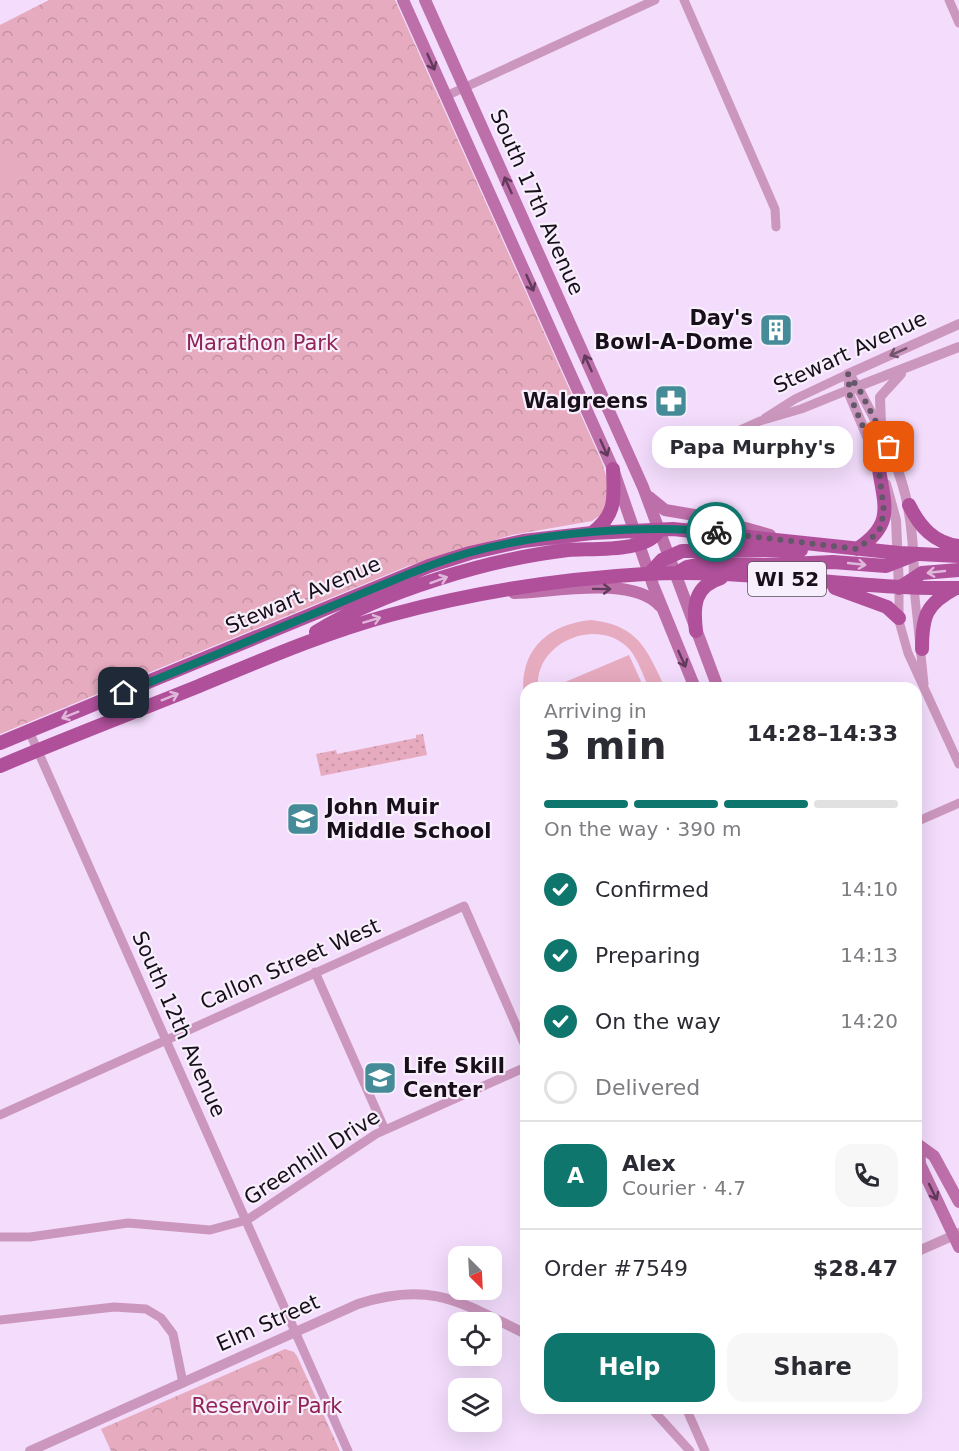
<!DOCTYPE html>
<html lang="en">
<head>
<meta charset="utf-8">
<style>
	:root { --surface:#fff; --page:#f7f7f7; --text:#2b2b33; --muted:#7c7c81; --line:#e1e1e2; --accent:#0f766e }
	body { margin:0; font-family:"DejaVu Sans",sans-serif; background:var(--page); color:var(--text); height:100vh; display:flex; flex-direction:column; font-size:22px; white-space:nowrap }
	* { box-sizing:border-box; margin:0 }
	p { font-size:20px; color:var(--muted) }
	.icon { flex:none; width:33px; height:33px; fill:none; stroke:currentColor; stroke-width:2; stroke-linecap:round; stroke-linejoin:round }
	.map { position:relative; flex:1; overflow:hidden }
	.details { position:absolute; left:520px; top:682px; width:402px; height:732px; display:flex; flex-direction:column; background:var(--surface); border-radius:18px; box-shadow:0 6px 24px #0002 }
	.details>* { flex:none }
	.needle { width:39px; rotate:156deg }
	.fabs { position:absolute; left:448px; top:1246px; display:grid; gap:12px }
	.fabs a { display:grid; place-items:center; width:54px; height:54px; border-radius:12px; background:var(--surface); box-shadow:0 6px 24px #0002; font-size:30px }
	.pin { position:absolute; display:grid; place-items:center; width:51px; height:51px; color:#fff; margin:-26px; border-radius:12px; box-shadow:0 3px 9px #0006 }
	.courier { position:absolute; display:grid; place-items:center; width:60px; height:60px; margin:-30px; border:4px solid #0f766e; border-radius:50%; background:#fff; color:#222; box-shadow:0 2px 8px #0007 }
	.bubble { position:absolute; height:42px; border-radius:18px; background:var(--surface); box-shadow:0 6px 24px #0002; font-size:20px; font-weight:800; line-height:42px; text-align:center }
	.overview em { font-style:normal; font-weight:800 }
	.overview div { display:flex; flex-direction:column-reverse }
	.overview { display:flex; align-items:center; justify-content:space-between; height:102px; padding:0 24px }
	h1 { font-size:39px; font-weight:800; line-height:45px }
	.bar { display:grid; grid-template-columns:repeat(4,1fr); gap:9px 6px; align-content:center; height:72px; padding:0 24px }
	.bar i { height:8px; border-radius:4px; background:var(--line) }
	.bar .active { background:var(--accent) }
	.bar p { grid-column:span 4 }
	.line { display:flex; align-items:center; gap:15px; padding:0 24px; border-top:2px solid var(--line) }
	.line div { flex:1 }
	.round { display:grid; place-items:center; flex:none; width:63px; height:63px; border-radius:18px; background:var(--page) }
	ol { padding:0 24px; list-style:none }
	li { display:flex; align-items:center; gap:18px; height:66px }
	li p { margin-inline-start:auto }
	li .icon { padding:6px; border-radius:50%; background:var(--accent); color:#fff; stroke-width:4 }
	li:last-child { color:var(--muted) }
	li i { width:33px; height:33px; border:3px solid var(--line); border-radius:50% }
	.action { display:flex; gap:12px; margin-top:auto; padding:12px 24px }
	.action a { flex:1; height:69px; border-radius:18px; background:var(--accent); color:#fff; font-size:24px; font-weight:800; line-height:69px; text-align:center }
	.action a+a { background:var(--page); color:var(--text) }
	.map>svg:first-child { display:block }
	.park { fill:url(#park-crowns) }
	.garden { fill:url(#garden-dots) }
	.pitch { fill:#e7abbf }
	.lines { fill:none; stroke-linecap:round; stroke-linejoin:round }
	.minor { stroke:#cc97be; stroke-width:9 }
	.tertiary { stroke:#cc97be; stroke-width:10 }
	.secondary { stroke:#bd6faa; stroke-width:12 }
	.primary { stroke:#b0509b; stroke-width:14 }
	.oneway { stroke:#623a5b }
	.oneway2 { stroke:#72536c }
	.oneway3 { stroke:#dfb7da }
	.done { stroke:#645769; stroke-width:6; stroke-dasharray:0 10.8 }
	.route { stroke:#0f766e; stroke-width:8 }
	.labels { text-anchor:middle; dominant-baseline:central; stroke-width:4.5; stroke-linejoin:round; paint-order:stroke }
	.shield { fill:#f8effc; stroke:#5a525e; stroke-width:1.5 }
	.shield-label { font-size:20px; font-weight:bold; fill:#170f1a }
	.street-label { font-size:21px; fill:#170f1a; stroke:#f8effc }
	.poi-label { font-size:21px; font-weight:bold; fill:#170f1a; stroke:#f8effc; text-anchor:end }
	.park-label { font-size:21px; fill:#912356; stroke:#f8effc }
</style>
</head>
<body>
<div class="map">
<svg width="959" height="1451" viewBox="0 0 959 1451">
	<defs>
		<pattern id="park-crowns" width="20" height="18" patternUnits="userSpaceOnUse" patternTransform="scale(1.5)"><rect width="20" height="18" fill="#e7abbf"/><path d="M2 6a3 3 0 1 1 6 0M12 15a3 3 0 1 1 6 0" fill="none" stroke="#c592a4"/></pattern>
		<pattern id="garden-dots" width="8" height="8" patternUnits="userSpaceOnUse" patternTransform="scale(1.5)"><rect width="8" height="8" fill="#e7abbf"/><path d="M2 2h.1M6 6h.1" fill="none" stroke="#c592a4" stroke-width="1.8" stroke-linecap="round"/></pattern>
	</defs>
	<rect width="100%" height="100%" fill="#f3dcfc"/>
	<path class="park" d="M49 0H395L602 462 607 479V504L602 514 592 521 512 535 408 566 0 734V25Z
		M285 1349 294 1352 297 1356 340 1451H111L101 1429Z"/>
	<path class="garden" d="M423 734 427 755 321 776 316 754 336 750 337 754 416 738V735Z"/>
	<path class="pitch" d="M0 155 13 166V179L0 188Z
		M591 620C638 625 647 649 665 688H649C643 676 639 661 630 650 599 615 534 642 538 688H526V709C514 658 541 625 591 620Z
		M629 655 644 688H551Z"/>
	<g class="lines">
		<path class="minor" d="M684 0 775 209 776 227
			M949 0 959 23
			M446 96 655 0
			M765 418 795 399 848 374
			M669 462 760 421 801 409 848 390
			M899 588V621L908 653 959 764
			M914 588 924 684
			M29 731 348 1451
			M916 822 959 803
			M315 972 385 1130
			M0 1115 464 906 526 1048
			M0 1237H30L128 1223 210 1230 247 1220 376 1134 526 1067
			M0 1320 114 1307 146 1309 161 1318 173 1334 183 1383
			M651 1408 690 1451
			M686 1408 705 1451"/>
		<path class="tertiary" d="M848 374C859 386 864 400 872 414 905 475 914 513 914 582
			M848 374 850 396 880 467
			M848 374 959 324
			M851 389 959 347
			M881 425 880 397 901 374
			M886 484 896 520 899 588
			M916 1252 959 1233
			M30 1451 358 1304C431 1280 462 1303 526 1334"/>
		<path class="secondary" d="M403 0 613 469 653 585 695 688
			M425 0 643 487 718 688
			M649 497 665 510 706 517 770 535
			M514 593C553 592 632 575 660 606
			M916 1143 934 1156 959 1202
			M919 1147 920 1164 959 1247"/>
		<path class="primary" d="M909 505C920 527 934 543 959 546
			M592 533C617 514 614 498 613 469
			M857 549C897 523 883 503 878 462
			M677 573 687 567 701 564 765 565 833 562 886 566 914 555
			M649 574 662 560 682 551 801 550
			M835 588 887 607 899 618
			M899 588 922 573 959 570
			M696 631C693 606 694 586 721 578
			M316 632C383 591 490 559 568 550 591 548 648 553 659 530
			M922 649C922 616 926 604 956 588
			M0 743 429 566 470 553 523 541 592 533 673 529 899 553 959 556
			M0 766C66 738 132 713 199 686 262 660 324 633 390 615 474 592 559 579 645 574 750 568 855 590 959 588"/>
	</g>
	<defs><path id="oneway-shaft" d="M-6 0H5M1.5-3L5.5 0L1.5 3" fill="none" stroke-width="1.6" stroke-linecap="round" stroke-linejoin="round" transform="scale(1.5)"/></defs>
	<g class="oneway">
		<use href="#oneway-shaft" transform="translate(431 62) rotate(66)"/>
		<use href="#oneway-shaft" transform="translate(508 185) rotate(-114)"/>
		<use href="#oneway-shaft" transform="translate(530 283) rotate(66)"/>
		<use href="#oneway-shaft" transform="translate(588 363) rotate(-114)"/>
		<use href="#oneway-shaft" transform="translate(604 448) rotate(66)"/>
		<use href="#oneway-shaft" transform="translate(602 589) rotate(1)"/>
		<use href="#oneway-shaft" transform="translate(682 659) rotate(66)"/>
		<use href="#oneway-shaft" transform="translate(933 1192) rotate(64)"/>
	</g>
	<use class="oneway2" href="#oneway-shaft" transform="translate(898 352) rotate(156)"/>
	<g class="oneway3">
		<use href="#oneway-shaft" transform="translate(857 564) rotate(6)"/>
		<use href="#oneway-shaft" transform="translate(936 572) rotate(174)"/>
		<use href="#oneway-shaft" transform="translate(439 580) rotate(-20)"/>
		<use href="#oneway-shaft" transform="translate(372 620) rotate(-17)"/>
		<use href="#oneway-shaft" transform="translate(170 697) rotate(-22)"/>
		<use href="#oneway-shaft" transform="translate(70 715) rotate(158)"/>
	</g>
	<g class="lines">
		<path class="done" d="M716 532 857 549 879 532 884 512 878 462 850 396 848 374 859 389 889 447"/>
		<path class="route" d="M124 693C195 663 266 633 337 604 381 586 423 566 468 553 538 533 644 524 716 532"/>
	</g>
	<defs>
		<symbol id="building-square" viewBox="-11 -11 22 22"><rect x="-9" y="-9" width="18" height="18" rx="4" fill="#468b98" stroke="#f8effc"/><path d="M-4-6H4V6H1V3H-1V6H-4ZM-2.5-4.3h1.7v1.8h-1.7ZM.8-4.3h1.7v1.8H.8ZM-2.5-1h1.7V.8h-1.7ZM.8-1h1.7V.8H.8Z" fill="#fff"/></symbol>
		<symbol id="pharmacy-square" viewBox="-11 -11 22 22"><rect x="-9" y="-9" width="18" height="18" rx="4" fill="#468b98" stroke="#f8effc"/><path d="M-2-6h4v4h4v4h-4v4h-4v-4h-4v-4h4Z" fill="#fff"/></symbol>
		<symbol id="school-square" viewBox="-11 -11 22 22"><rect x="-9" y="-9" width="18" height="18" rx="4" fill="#468b98" stroke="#f8effc"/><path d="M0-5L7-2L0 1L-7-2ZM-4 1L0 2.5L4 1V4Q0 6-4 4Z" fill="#fff"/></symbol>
	</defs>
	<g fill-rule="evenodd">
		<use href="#building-square" x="757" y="311" width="38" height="38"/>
		<use href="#pharmacy-square" x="652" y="382" width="38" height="38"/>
		<use href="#school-square" x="284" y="800" width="38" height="38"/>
		<use href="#school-square" x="361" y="1059" width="38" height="38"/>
	</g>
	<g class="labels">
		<rect class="shield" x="748" y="562" width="78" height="34" rx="4.5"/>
		<g class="shield-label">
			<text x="787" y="579">WI 52</text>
		</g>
		<g class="street-label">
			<text transform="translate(537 202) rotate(66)">South 17th Avenue</text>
			<text transform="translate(850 352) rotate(-25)">Stewart Avenue</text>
			<text transform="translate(303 595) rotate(-23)">Stewart Avenue</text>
			<text transform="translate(290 964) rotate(-24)">Callon Street West</text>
			<text transform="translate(179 1024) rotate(66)">South 12th Avenue</text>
			<text transform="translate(312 1157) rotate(-33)">Greenhill Drive</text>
			<text transform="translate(268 1323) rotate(-24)">Elm Street</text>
		</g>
		<g class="poi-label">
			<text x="753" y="318">Day's<tspan x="753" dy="24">Bowl-A-Dome</tspan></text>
			<text x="648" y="401">Walgreens</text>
			<text x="326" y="807" text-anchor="start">John Muir<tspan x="326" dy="24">Middle School</tspan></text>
			<text x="403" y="1066" text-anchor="start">Life Skill<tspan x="403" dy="24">Center</tspan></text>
		</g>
		<g class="park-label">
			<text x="262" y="343">Marathon Park</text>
			<text x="267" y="1406">Reservoir Park</text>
		</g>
	</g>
</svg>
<div class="fabs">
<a><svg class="needle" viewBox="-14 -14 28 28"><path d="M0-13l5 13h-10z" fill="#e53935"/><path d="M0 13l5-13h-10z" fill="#7c7c81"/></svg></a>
<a><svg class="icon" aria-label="locate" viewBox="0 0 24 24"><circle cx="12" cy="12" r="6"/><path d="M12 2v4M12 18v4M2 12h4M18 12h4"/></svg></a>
<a><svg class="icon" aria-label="layers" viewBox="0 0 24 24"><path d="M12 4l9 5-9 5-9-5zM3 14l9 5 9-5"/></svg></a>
</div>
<div class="pin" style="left:889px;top:447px;background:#ea580c"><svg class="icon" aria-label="bag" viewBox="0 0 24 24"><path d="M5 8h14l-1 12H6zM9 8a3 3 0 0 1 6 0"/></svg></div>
<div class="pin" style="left:124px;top:693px;background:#1f2937"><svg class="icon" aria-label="home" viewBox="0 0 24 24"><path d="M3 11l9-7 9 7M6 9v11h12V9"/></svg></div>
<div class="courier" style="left:716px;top:532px"><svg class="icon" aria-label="bike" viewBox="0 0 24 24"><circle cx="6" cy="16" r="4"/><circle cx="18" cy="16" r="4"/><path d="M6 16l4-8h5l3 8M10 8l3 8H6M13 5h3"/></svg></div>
<div class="bubble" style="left:652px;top:426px;width:201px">Papa Murphy's</div>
<section class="details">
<div class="overview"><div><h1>3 min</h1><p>Arriving in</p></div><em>14:28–14:33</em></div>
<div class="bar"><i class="active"></i><i class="active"></i><i class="active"></i><i></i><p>On the way · 390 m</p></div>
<ol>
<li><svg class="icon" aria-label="check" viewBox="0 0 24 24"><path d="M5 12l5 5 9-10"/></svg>Confirmed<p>14:10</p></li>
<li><svg class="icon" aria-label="check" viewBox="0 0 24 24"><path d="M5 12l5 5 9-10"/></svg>Preparing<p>14:13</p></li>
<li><svg class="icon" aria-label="check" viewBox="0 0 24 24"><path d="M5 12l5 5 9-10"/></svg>On the way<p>14:20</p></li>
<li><i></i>Delivered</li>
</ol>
<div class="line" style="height:108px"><b class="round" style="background:var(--accent);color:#fff">A</b><div><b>Alex</b><p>Courier · 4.7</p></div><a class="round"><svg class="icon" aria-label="phone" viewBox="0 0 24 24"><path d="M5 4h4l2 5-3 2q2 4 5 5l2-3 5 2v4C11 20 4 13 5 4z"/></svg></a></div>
<div class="line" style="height:78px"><div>Order #7549</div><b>$28.47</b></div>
<div class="action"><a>Help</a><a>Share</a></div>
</section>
</div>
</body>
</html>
